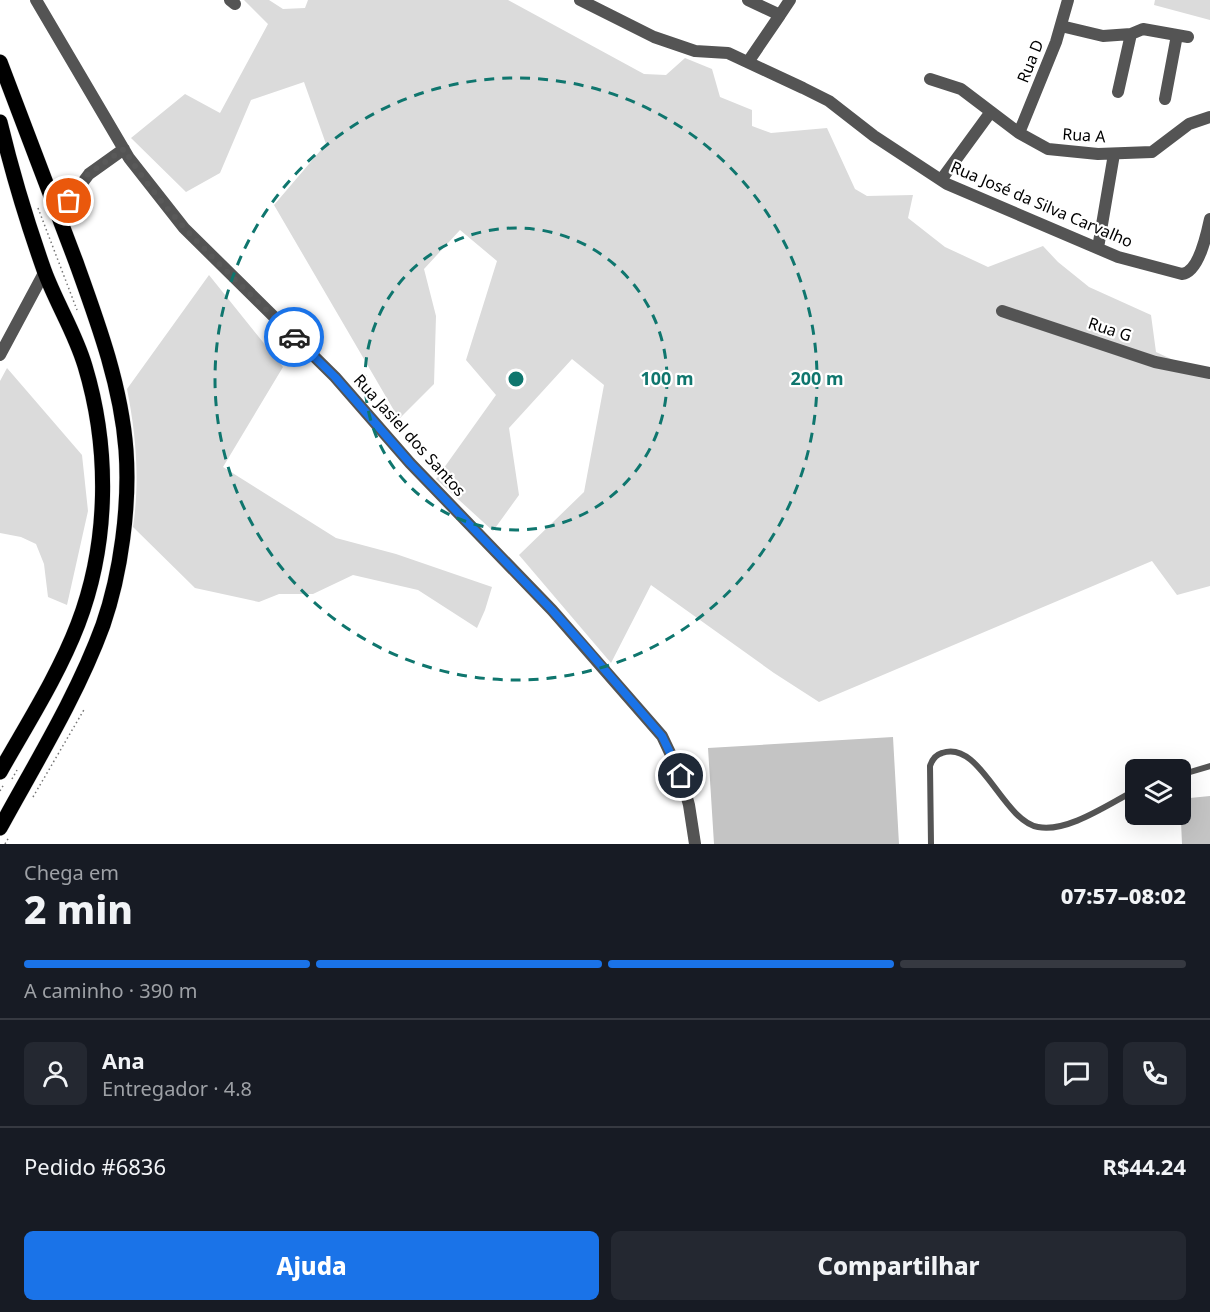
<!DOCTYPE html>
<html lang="pt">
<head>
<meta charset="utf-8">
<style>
	:root { --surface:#171b24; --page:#242831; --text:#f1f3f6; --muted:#9ea1a6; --line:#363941; --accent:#1a73e8 }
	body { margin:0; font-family:"Noto Sans",sans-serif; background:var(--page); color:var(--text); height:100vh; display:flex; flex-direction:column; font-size:22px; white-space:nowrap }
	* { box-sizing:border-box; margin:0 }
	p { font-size:20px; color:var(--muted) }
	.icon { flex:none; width:33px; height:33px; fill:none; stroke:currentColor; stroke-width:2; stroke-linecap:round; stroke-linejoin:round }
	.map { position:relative; height:844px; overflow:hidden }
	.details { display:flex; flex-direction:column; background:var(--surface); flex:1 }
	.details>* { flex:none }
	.buttons { position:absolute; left:1125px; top:759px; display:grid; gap:12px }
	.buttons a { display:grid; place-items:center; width:66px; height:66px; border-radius:9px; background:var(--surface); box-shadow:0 6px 24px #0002; font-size:30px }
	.pin { position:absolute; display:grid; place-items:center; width:51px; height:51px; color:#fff; margin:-26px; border:3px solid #fff; border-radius:50%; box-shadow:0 2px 6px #0007 }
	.courier { position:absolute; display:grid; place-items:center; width:60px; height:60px; margin:-30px; border:4px solid #1a73e8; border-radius:50%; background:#fff; color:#222; box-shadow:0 2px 8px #0007 }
	.head em { font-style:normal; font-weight:800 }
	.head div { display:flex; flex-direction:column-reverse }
	.head { display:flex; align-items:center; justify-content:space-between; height:102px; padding:0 24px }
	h1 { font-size:39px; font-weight:800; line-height:45px }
	.bar { display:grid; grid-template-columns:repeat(4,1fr); gap:9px 6px; align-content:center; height:72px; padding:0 24px }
	.bar i { height:8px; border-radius:4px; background:var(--line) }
	.bar .current { background:var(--accent) }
	.bar p { grid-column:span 4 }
	.line { display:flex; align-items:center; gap:15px; padding:0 24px; border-top:2px solid var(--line) }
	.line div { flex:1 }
	.round { display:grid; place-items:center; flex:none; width:63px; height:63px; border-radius:9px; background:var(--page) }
	.button { display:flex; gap:12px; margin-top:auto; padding:12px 24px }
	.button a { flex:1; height:69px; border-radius:9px; background:var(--accent); color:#fff; font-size:24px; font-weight:800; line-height:69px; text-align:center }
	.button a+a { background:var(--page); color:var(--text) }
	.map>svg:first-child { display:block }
	.green { fill:#dbdbdb }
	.building { fill:#c4c4c4 }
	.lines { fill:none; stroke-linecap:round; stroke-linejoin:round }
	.primary-casing { stroke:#dbdbdb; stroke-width:16 }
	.path { stroke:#767676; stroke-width:1.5; stroke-dasharray:1.5 3; stroke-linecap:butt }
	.service { stroke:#545454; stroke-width:6 }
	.minor { stroke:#545454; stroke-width:12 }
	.primary { stroke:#000; stroke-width:15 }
	.done { stroke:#595959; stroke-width:6; stroke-dasharray:0 10.8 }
	.route { stroke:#1a73e8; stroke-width:8 }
	.ring { fill:none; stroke:#0f766e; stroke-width:3; stroke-dasharray:10 8 }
	.labels { text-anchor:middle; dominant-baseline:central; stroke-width:4.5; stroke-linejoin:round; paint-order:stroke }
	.street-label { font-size:16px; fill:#000; stroke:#fff }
	.centre { fill:#0f766e; stroke:#fff; stroke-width:3 }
	.ring-label { font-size:18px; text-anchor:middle; font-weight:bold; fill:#0f766e; stroke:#fff; stroke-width:4.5; stroke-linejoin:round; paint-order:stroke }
</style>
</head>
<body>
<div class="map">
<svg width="1210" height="844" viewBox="0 0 1210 844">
	<rect width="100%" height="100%" fill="#fff"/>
	<path class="green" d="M244 0H269L283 9 305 8 308 0H508L644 74 666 75 685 58 712 69 720 97 752 110V126L771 133 827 128 855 189 867 196 913 195 908 218 945 247 988 267 1043 246 1058 262 1089 287 1151 315 1156 352 1210 377V586L1177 595 1152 561 819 702 774 673 651 585 611 663 519 555 584 492 604 385 572 359 509 428 519 495 493 531 436 479 496 395 466 360 497 261 460 230 424 269 436 316 434 384 399 419 274 205 326 144 304 82 251 100 220 173 186 192 131 138 185 94 220 113 268 24Z
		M1155 0H1210V20L1154 5Z
		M209 275 283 367 223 467 336 538 396 554 492 587 485 610 477 628 418 590 353 575 313 594H279L259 602 195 588 133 527C140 480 136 434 127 389Z
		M7 368 82 455 88 511 67 605 48 597 44 564 36 544 21 537 0 533V381Z"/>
	<path class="building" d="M893 737 899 844H714L708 748Z
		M1210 796V844H1182L1180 799Z"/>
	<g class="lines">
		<defs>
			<path id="primary" d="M0 62C25 129 51 195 76 262 98 323 121 385 126 450 130 505 121 573 103 625 77 696 36 762 0 828
				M0 122C12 172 27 222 44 270 56 303 75 332 85 366 110 449 109 543 78 624 58 676 27 724 0 772"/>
		</defs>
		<use href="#primary" class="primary-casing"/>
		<path class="path" d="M38 208 77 310
			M12 779 17 770
			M0 791 4 784
			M33 797 85 708
			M5 844 9 837"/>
		<path class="service" d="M1180 775 1210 766
			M931 844 930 766C932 760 935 755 942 753 980 739 1002 820 1038 827 1068 833 1110 803 1136 790"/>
		<path class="minor" d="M36 0 129 158 184 228 335 377 410 463 552 610 662 736 681 776 689 805 695 844
			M230 0 235 4
			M580 0 654 37 695 51 728 53 803 88 829 101 874 136 947 184 1118 257 1182 274C1199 272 1207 233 1210 219
			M748 0 780 15 790 0
			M1061 26 1103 36 1131 34 1143 29 1188 37
			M748 62 780 15
			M930 79 961 89 1019 133 1048 149 1098 154 1152 152 1189 124 1210 117
			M1118 92 1131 34
			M1165 99 1177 35
			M1019 133 1056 42 1068 0
			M941 180 990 113
			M59 214 89 174 124 149
			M1098 248 1114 154
			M1002 311 1155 362 1210 373
			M0 355 45 271"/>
		<use href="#primary" class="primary"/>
	</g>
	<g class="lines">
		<path class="done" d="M69 201 88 174 124 149C168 221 235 278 294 337"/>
		<path class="route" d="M294 337 335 377 410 463 552 610 584 646 662 736 681 776"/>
	</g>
	<g class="ring">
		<circle cx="516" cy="379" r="151"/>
		<circle cx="516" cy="379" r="301"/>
	</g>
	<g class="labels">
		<g class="street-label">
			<text transform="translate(1030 61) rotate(-68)">Rua D</text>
			<text transform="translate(1084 135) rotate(4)">Rua A</text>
			<text transform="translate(1042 204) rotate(23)">Rua José da Silva Carvalho</text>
			<text transform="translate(1110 329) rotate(18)">Rua G</text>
			<text transform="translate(410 435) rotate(48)">Rua Jasiel dos Santos</text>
		</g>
	</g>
	<circle cx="516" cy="379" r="9" class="centre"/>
	<g class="ring-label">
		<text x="667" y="385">100 m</text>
		<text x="817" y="385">200 m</text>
	</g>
</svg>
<div class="buttons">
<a><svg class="icon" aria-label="layers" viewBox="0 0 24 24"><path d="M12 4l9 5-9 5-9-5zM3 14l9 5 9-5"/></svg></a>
</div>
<div class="pin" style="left:69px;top:201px;background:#ea580c"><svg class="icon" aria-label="bag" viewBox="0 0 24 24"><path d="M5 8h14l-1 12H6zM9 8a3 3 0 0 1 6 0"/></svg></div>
<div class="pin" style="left:681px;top:776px;background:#1f2937"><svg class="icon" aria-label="home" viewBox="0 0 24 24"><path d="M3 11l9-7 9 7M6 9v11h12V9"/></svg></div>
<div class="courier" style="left:294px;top:337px"><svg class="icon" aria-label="car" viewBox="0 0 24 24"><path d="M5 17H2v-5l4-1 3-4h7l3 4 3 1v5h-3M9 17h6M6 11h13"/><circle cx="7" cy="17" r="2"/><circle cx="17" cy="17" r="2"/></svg></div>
</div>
<section class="details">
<div class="head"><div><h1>2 min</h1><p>Chega em</p></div><em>07:57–08:02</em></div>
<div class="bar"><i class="current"></i><i class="current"></i><i class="current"></i><i></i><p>A caminho · 390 m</p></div>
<div class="line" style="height:108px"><a class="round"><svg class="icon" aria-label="person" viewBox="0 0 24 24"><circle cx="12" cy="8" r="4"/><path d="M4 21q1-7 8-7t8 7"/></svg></a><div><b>Ana</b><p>Entregador · 4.8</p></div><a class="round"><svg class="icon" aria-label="chat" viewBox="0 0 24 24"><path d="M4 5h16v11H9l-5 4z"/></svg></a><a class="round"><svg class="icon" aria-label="phone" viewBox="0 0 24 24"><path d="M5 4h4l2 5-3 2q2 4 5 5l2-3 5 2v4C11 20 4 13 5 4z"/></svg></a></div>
<div class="line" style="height:78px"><div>Pedido #6836</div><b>R$44.24</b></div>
<div class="button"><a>Ajuda</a><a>Compartilhar</a></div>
</section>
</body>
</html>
